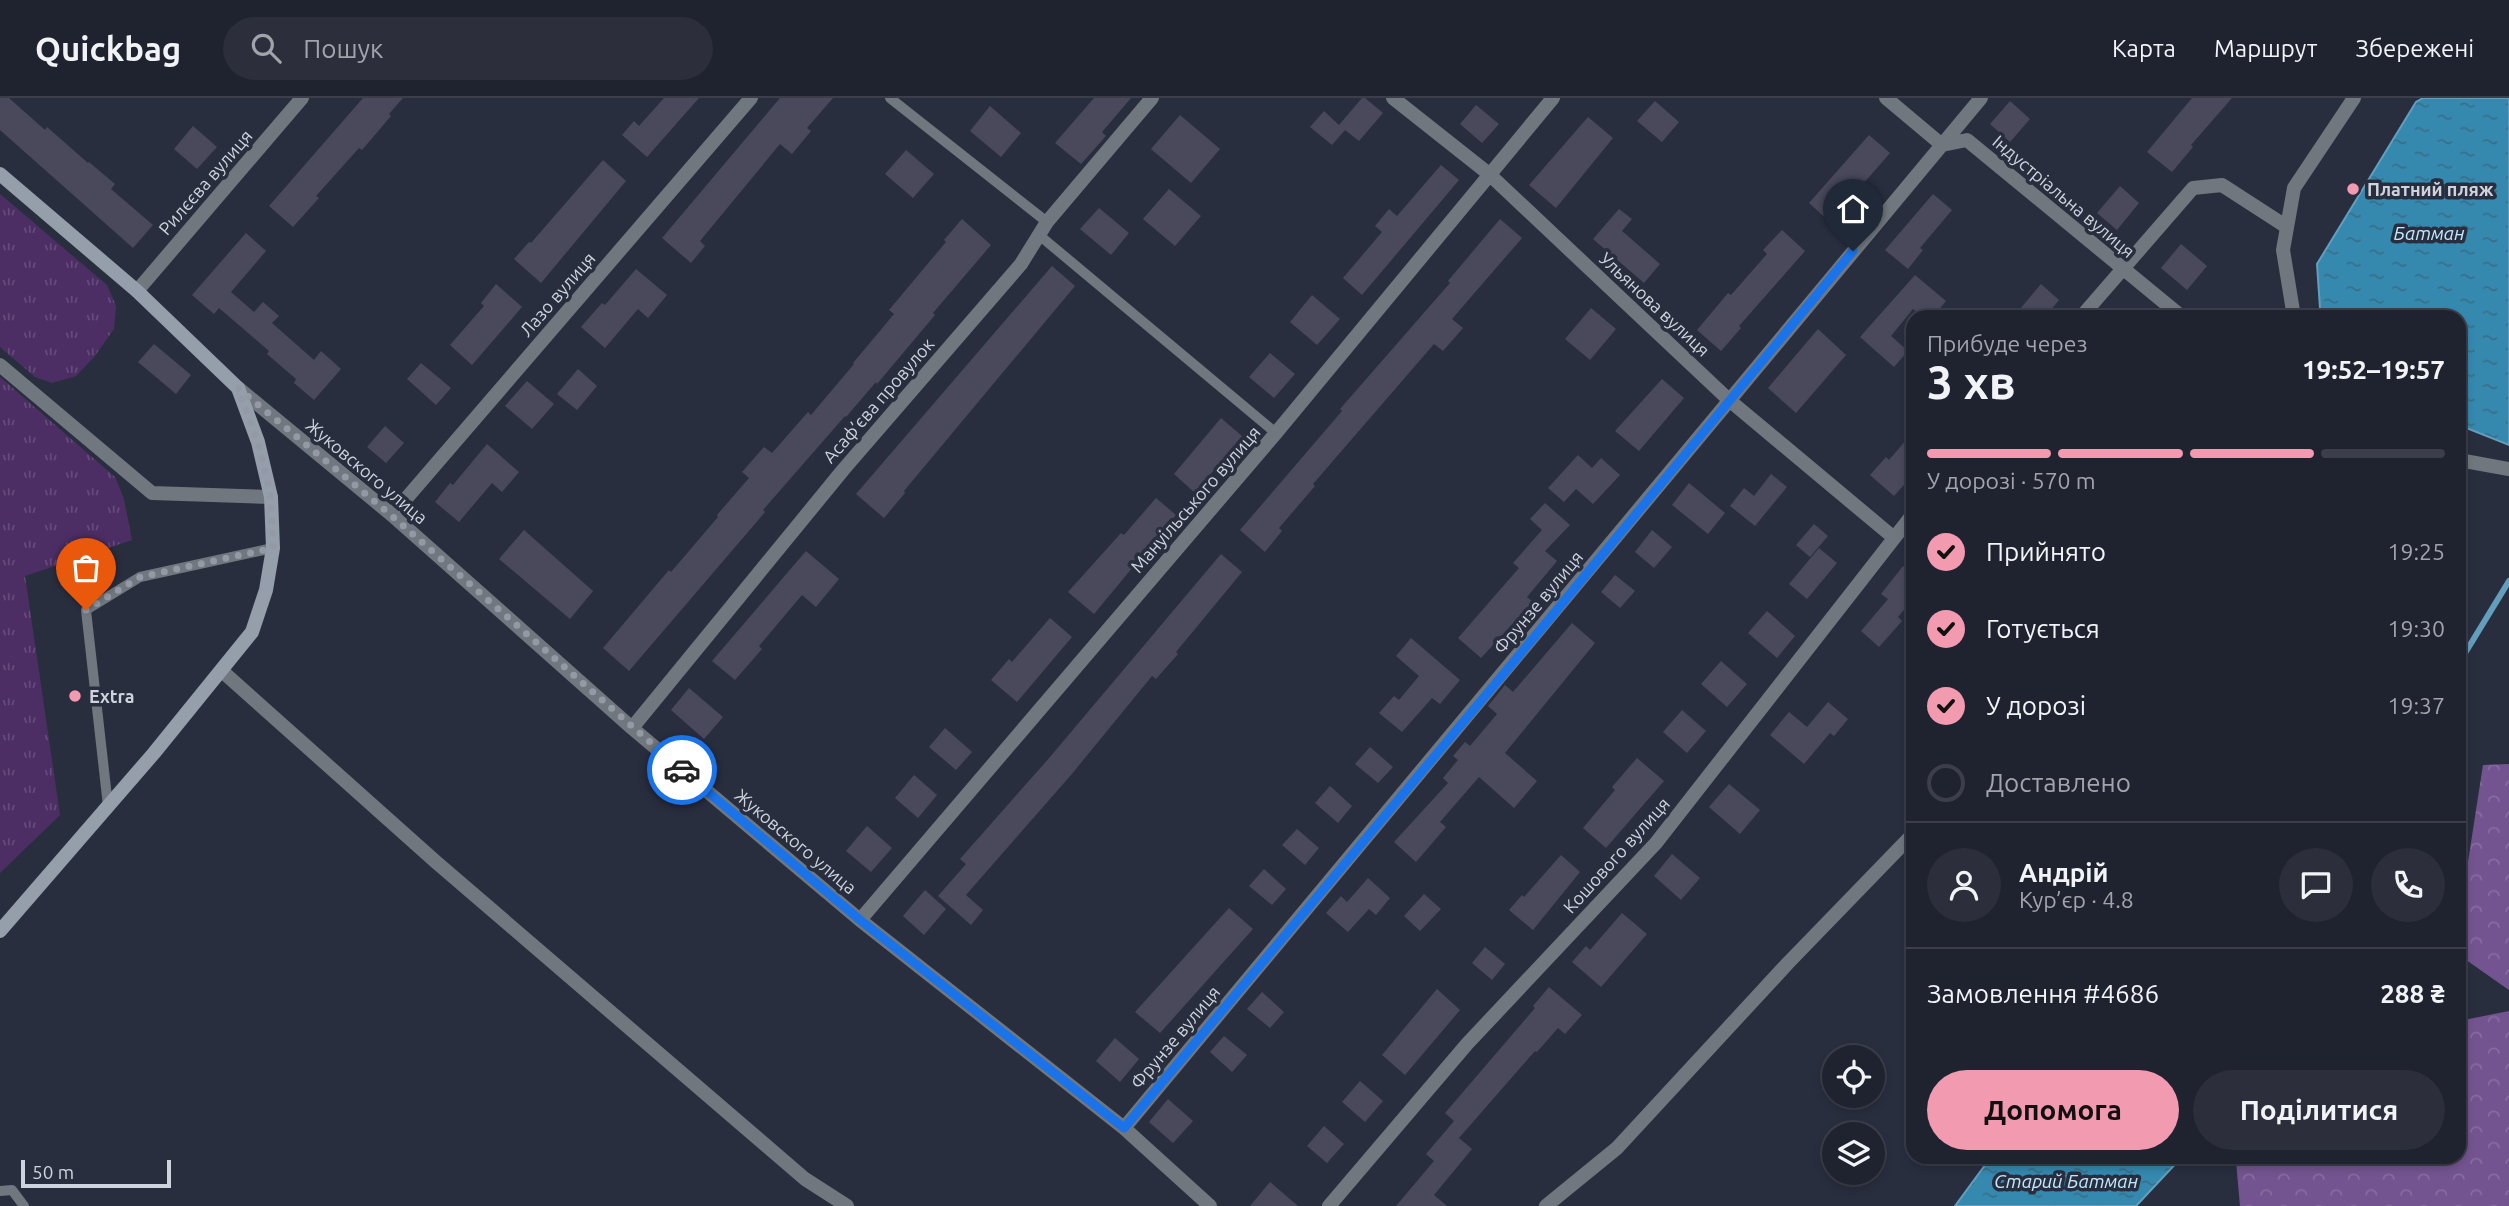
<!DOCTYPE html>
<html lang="uk">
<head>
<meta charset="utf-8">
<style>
	:root { --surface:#1f222f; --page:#2c2f3b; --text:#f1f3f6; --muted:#a1a4aa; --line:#3c3f4b; --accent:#f29aaf }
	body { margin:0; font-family:Ubuntu,sans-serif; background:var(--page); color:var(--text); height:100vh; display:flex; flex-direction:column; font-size:26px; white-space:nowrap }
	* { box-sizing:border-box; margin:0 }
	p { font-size:23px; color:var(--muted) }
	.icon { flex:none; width:38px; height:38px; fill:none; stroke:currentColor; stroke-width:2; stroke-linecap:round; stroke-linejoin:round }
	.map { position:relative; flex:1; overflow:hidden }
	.side { position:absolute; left:1906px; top:212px; width:560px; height:854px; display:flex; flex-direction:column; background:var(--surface); border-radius:21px; box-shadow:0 4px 10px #0003,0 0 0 2px var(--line) }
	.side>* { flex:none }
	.buttons { position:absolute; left:1822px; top:947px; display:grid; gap:14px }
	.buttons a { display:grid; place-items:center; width:63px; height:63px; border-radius:50%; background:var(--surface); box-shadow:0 4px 10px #0003,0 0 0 2px var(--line); font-size:35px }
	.scale { position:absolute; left:21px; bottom:18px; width:150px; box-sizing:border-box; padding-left:7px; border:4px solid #cfd3de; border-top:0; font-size:19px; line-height:24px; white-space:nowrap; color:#cfd3de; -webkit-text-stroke:5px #292e3f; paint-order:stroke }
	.pin { position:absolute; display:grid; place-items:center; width:60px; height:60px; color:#fff; margin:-72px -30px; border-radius:50% 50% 50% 0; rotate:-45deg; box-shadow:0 0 7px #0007 }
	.pin .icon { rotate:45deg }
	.courier { position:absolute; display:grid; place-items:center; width:70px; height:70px; margin:-35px; border:5px solid #1a73e8; border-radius:50%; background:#fff; color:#222; box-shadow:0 2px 9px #0007 }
	.head em { font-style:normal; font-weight:700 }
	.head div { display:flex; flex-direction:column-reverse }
	.head { display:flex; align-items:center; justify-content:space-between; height:119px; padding:0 21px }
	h1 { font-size:46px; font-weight:700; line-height:52px }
	.bar { display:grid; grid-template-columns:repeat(4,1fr); gap:10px 7px; align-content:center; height:84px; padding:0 21px }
	.bar i { height:9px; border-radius:5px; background:var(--line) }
	.bar .active { background:var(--accent) }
	.bar p { grid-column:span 4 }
	.line { display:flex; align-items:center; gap:18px; padding:0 21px; border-top:2px solid var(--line) }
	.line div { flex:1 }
	.round { display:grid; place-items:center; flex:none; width:74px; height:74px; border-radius:37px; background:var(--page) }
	ol { padding:0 21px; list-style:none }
	li { display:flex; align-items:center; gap:21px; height:77px }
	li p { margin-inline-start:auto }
	li .icon { padding:7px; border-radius:50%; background:var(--accent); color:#111; stroke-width:4 }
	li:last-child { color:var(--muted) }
	li i { width:38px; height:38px; border:4px solid var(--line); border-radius:50% }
	.cta { display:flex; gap:14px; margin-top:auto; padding:14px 21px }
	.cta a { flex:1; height:80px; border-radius:42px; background:var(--accent); color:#111; font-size:28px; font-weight:700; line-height:80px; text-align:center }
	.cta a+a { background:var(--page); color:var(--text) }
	header { display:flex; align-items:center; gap:42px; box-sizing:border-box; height:98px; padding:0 35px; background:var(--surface); border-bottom:2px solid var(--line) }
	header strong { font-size:33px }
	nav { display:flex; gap:38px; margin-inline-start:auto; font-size:24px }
	.search { width:490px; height:63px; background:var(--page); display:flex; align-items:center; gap:18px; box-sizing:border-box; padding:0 24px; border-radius:38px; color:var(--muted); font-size:26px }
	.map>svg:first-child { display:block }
	.grass { fill:url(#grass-tufts) }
	.forest { fill:url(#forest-crowns) }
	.water { fill:url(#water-ripples); stroke:#639fbd; stroke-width:2 }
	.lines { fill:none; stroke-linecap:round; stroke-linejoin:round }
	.stream { stroke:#639fbd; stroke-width:6 }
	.building { fill:#4a495c }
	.lane { stroke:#70777e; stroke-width:10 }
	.street { stroke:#70777e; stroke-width:14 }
	.secondary { stroke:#949fab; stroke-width:14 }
	.done { stroke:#9599a6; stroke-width:7; stroke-dasharray:0 12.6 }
	.route { stroke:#1a73e8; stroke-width:9 }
	.poi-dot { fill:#f29aaf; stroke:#292e3f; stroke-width:2.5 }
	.labels { text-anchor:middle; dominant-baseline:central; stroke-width:7; stroke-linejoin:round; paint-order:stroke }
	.street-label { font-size:18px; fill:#cfd3de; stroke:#292e3f }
	.poi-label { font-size:18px; font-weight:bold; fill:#cfd3de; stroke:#292e3f; text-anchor:start }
	.water-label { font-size:19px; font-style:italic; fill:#c0e9fe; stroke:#292e3f }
</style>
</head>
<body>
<header>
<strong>Quickbag</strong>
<div class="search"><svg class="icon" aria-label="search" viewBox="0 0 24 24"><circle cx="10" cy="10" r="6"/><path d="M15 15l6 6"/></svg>Пошук</div>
<nav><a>Карта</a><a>Маршрут</a><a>Збережені</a></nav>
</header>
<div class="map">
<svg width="2509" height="1108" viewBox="0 0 2509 1108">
	<defs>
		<pattern id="grass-tufts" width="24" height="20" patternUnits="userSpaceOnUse" patternTransform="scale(1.75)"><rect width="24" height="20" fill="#4c2e65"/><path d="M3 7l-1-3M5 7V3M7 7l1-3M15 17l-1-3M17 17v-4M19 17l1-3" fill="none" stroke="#654b7b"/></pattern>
		<pattern id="forest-crowns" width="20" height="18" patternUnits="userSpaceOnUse" patternTransform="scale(1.75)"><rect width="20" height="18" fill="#735490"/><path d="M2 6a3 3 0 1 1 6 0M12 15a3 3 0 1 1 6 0" fill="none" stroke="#866c9f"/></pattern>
		<pattern id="water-ripples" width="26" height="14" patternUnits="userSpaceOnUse" patternTransform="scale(1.75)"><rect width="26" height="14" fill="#3589af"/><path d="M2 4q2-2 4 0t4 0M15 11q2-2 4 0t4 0" fill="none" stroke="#386f89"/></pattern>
	</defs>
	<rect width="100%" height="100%" fill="#292e3f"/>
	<path class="grass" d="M0 96 107 187 116 208 114 231 94 259 76 278 52 285 35 279 0 249Z
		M0 279 115 379 124 401 132 442 25 478 60 717 0 775Z"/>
	<path class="forest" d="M2509 666V892L2459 857V822L2483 667Z
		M2509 913V1108H2240L2236 1063 2247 1059H2459V923Z"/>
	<path class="water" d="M2423 0H2509V347L2459 327V219H2327L2320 210 2317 166 2416 4Z
		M1991 1059H2182L2136 1108H1955Z"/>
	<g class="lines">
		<path class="stream" d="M2459 565 2509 483"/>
	</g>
	<path class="building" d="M0 0H9L45 32 47 29 88 65 89 64 115 86 111 91 153 127 133 150 0 32Z
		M363 0H403L389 16 391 18 362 52 359 50 316 98 319 100 293 129 269 108Z
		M664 0H699L647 59 622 37 634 23 639 28Z
		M780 0H833L807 30 811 33 792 56 780 46 700 143 705 148 691 165 662 140Z
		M1094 0H1131L1102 34 1106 38 1081 66 1055 45Z
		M1362 0H1365L1383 15 1359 43 1345 32 1332 47 1310 29 1324 13 1339 27Z
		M2192 0H2232L2191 47 2193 49 2172 74 2147 54Z
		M1655 3 1679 24 1662 44 1637 23Z
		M2010 3 2030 21 2010 44 1990 26Z
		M1476 7 1499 26 1482 45 1460 26Z
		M990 8 1021 35 1001 59 970 33Z
		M1180 17 1220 51 1191 85 1151 51Z
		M1588 19 1613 40 1556 110 1529 87Z
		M193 28 217 49 197 71 174 51Z
		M1869 37 1890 55 1830 124 1809 105Z
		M906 52 934 76 913 100 885 76Z
		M603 62 626 83 541 185 514 161 529 144 531 145Z
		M1441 67 1459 82 1362 197 1343 180 1382 134 1375 128 1389 111 1397 118Z
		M2120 88 2139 105 2117 132 2097 115Z
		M1169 91 1201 118 1175 148 1143 121Z
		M1933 96 1952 112 1920 150 1923 152 1908 171 1885 152Z
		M1099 110 1129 135 1111 157 1080 131Z
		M1619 111 1632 121 1622 133 1660 166 1644 185 1593 141Z
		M962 121 991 147 933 215 935 217 877 286 876 284 846 319 845 318 763 412 765 414 629 573 603 550 669 472 671 474 718 419 717 417 749 380 742 374 764 349 772 355 808 314 811 317 854 266 853 265 894 216 889 212 946 144 944 142Z
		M1500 121 1522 140 1452 221 1463 230 1443 253 1434 246 1313 386 1315 388 1279 430 1282 433 1265 454 1240 432 1342 313 1340 311 1450 185 1448 183Z
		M1782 132 1805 153 1739 228 1741 230 1721 253 1697 232 1728 195 1731 197 1767 156 1763 152Z
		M246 135 266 153 231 194 254 214 263 204 279 218 272 225 314 262 321 253 341 271 314 302 294 285 296 281 267 256 269 253 219 210 214 216 192 197Z
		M2181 146 2207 168 2187 192 2161 170Z
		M1052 168 1075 188 904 393 905 395 884 420 856 396Z
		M636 171 667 197 648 220 638 211 605 250 581 229 602 205 605 207Z
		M1915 177 1946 203 1933 219H1922L1913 211 1891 238 1908 253 1894 269 1860 239Z
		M496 186 522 209 472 267 450 247 484 208 481 205Z
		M2041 186 2059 202 2045 219H2029L2020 211Z
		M1312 197 1340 221 1317 247 1290 224Z
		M1591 210 1616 231 1590 262 1565 241Z
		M1818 231 1846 257 1796 315 1768 290Z
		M154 246 191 277 176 296 138 264Z
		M1270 255 1295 276 1274 300 1249 279Z
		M421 265 451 290 436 307 407 281Z
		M578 271 597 288 577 312 557 296Z
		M1662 281 1684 300 1639 353 1615 333Z
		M527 283 554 306 532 331 505 308Z
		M1221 320 1242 338 1195 395 1174 376Z
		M385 328 404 345 386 365 367 349Z
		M1913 334V377L1894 398 1870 377 1886 359 1889 362Z
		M487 346 519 374 502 394 492 385 459 424 435 404 450 385 453 387Z
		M1578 357 1592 370 1601 360 1620 377 1593 406 1576 391 1564 404 1548 390Z
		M1771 376 1787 389 1755 428 1730 408 1744 390 1754 398Z
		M1689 385 1725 415 1708 436 1672 407Z
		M1156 400 1176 417 1094 516 1068 494 1121 435 1124 437Z
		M1545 405 1570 427 1545 453 1557 463 1527 499 1533 504 1481 560 1458 540 1519 470 1513 465 1542 432 1530 421Z
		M1814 426 1828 438 1810 459 1796 447Z
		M524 432 593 493 570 521 499 461Z
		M1652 432 1672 449 1654 470 1635 454Z
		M1819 450 1837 465 1807 501 1789 486Z
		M806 453 839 481 816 509 802 497 759 548 762 551 735 582 712 563Z
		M1221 456 1242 474 1176 554 1178 556 1156 581 1152 578 1071 677 966 797 983 812 971 827 938 798 966 766 960 761 1050 659Z
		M1903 468 1913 476V501L1898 519 1902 523 1879 549 1861 533 1888 501 1881 496Z
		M1615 477 1635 493 1620 510 1601 494Z
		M1767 513 1795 538 1777 560 1748 535Z
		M1050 520 1072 539 1017 604 991 582 1009 561 1012 564Z
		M1572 525 1595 545 1505 655 1537 683 1514 710 1479 679 1440 724 1446 729 1416 764 1394 744 1448 685 1443 680 1458 662 1453 658 1465 644 1470 648 1497 616 1488 608 1505 587 1513 594Z
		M1411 540 1460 582 1440 606 1432 600 1402 634 1379 615 1394 598 1399 602 1419 578 1396 558Z
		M1721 563 1747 586 1727 609 1701 586Z
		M689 590 723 619 704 641 671 612Z
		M1828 604 1848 621 1834 638 1830 635 1804 666 1770 637 1789 614 1807 629Z
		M1682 612 1706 633 1687 655 1663 634Z
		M945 630 972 654 956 672 929 649Z
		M1370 649 1393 669 1378 685 1355 666Z
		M1637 660 1664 683 1606 750 1583 730 1615 692 1612 689Z
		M914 677 937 697 918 720 895 700Z
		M1729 686 1760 712 1740 736 1709 709Z
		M1330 688 1352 708 1338 725 1315 705Z
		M867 728 892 750 871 774 846 753Z
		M1297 731 1319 750 1305 767 1282 747Z
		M1672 756 1700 780 1681 802 1654 778Z
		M1561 757 1580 774 1533 832 1509 812 1522 797 1524 799Z
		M1264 771 1286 791 1272 807 1249 788Z
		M1368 780 1390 800 1376 817 1369 811 1348 834 1326 815 1341 798 1347 804Z
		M925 792 946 811 924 837 903 818Z
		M1424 796 1441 811 1420 833 1404 818Z
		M1229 810 1253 831 1160 935 1135 914Z
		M1622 815 1647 836 1601 889 1572 864 1586 848 1590 852Z
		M1485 849 1505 866 1492 882 1472 865Z
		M1549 889 1582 917 1565 936 1558 930 1537 954 1535 953 1459 1040 1472 1051 1434 1097 1447 1108H1396L1434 1063 1426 1056 1454 1023 1445 1015 1535 910 1533 908Z
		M1437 891 1460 912 1405 977 1382 957Z
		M1262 894 1284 914 1270 930 1247 911Z
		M1224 938 1247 957 1232 974 1210 954Z
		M1115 940 1139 961 1120 984 1096 963Z
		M1360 983 1383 1003 1365 1024 1342 1004Z
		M1168 1001 1193 1023 1173 1045 1149 1024Z
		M1324 1028 1344 1046 1327 1065 1307 1048Z
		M1270 1084 1298 1108H1250Z"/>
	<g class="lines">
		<path class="lane" d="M890 0 1047 124
			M1039 137 1276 335
			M108 708 86 512 140 479 273 450
			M0 1093 12 1092 24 1108"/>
		<path class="street" d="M1393 0 1489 76 1729 302 1893 439
			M1886 0 1942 47 1967 42 2182 219
			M137 193 302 0
			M2081 219 2193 90 2222 87 2287 129
			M2294 219 2283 152 2294 90 2354 0
			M0 267 152 395 271 399
			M238 290 392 417 632 630 860 822 1124 1030 1210 1108
			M2459 362 2509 371
			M392 417 751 0
			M222 573 436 764 805 1081 847 1108
			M632 630 843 372 1021 166 1047 124 1152 0
			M860 822 1276 335 1553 0
			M1124 1030 1981 0
			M1329 1108 1467 946 1656 745 1913 416
			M1546 1108 1617 1050 1788 865 1913 736"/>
		<path class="secondary" d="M0 76 137 193 238 290 258 344 271 399 273 450 266 492 252 534 154 655 0 833"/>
	</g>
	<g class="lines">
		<path class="done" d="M86 512 140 479 273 450 271 399 258 344 238 290 391 417 682 672"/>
		<path class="route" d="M682 672 860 822 1124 1030 1551 519 1853 153"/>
	</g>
	<g class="poi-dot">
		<circle cx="2353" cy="91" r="7"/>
		<circle cx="75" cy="598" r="7"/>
	</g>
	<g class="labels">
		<g class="street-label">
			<text transform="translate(205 84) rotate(-49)">Рилєєва вулиця</text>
			<text transform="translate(2064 98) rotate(40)">Індустріальна вулиця</text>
			<text transform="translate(557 196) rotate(-49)">Лазо вулиця</text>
			<text transform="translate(1655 206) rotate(43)">Ульянова вулиця</text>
			<text transform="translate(878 302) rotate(-49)">Асаф’єва провулок</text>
			<text transform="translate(367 373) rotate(40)">Жуковского улица</text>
			<text transform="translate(1195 401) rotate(-49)">Мануільського вулиця</text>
			<text transform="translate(1538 504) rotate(-50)">Фрунзе вулиця</text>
			<text transform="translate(796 743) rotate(40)">Жуковского улица</text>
			<text transform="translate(1616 757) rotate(-48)">Кошового вулиця</text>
			<text transform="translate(1175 939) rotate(-50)">Фрунзе вулиця</text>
		</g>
		<g class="poi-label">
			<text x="2367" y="91">Платний пляж</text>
			<text x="89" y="598">Extra</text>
		</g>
		<g class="water-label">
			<text x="2429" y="135">Батман</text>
			<text x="2066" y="1083">Старий Батман</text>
		</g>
	</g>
</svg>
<div class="buttons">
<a><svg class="icon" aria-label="locate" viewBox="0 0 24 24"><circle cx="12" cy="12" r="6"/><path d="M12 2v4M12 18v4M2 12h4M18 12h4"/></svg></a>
<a><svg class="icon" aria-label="layers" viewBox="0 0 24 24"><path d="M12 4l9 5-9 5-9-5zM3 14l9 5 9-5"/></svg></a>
</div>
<div class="scale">50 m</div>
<div class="pin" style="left:86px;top:512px;background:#ea580c"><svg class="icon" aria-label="bag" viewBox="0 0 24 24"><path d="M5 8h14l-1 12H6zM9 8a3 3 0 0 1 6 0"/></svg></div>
<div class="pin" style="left:1853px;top:153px;background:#1f2937"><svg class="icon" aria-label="home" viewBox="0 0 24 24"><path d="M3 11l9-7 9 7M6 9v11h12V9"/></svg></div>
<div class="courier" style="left:682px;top:672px"><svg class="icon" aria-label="car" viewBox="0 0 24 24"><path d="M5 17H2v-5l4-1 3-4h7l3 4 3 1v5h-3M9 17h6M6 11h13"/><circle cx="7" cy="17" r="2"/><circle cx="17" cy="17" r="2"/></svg></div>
<section class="side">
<div class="head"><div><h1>3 хв</h1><p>Прибуде через</p></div><em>19:52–19:57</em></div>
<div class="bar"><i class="active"></i><i class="active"></i><i class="active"></i><i></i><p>У дорозі · 570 m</p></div>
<ol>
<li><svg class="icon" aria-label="check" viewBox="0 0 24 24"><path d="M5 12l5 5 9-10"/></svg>Прийнято<p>19:25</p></li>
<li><svg class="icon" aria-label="check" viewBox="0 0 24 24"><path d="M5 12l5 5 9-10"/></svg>Готується<p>19:30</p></li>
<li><svg class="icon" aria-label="check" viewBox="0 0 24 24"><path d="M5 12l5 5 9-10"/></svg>У дорозі<p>19:37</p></li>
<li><i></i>Доставлено</li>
</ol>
<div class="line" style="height:126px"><a class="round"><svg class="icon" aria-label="person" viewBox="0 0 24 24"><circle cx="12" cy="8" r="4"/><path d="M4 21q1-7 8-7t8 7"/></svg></a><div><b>Андрій</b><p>Кур’єр · 4.8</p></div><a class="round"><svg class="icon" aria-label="chat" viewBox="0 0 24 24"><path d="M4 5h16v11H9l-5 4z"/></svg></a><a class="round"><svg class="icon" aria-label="phone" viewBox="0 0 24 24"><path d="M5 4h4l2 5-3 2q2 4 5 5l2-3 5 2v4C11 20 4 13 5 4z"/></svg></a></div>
<div class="line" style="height:91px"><div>Замовлення #4686</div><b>288 ₴</b></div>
<div class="cta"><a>Допомога</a><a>Поділитися</a></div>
</section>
</div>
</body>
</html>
